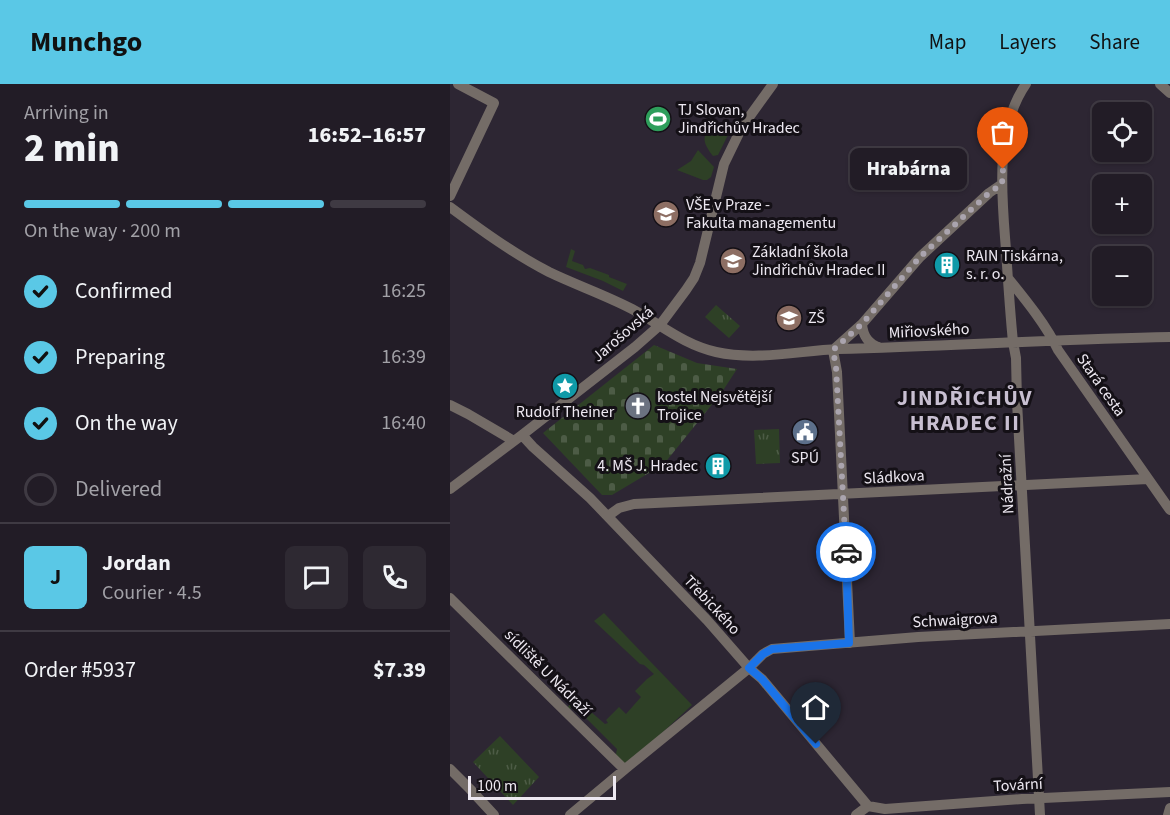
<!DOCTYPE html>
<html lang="en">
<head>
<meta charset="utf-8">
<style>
	:root { --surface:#221c26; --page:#2e2932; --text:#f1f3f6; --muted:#a2a1a7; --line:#3f3a43; --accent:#5ac8e6 }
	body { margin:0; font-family:"Source Sans 3",sans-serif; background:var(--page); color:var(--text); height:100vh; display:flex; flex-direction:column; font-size:22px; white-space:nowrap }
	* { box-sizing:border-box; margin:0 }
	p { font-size:20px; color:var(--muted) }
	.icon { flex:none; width:33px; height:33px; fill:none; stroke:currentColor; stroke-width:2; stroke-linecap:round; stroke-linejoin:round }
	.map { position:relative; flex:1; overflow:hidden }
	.drawer { display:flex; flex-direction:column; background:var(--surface); width:450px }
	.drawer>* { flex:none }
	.buttons { position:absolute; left:642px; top:18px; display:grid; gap:12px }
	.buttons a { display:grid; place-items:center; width:60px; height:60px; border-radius:9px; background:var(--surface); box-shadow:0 2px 4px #0004,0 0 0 2px var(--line); font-size:30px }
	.scale { position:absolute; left:18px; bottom:15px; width:148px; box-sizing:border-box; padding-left:6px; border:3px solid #ede8f1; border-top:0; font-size:16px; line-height:21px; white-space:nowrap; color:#ede8f1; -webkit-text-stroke:4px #141016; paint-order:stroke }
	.pin { position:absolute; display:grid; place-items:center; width:51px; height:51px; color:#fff; margin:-62px -26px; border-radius:50% 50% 50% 0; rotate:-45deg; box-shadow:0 0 6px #0007 }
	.pin .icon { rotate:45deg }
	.courier { position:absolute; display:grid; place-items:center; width:60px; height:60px; margin:-30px; border:4px solid #1a73e8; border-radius:50%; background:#fff; color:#222; box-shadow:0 2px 8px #0007 }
	.bubble { position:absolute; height:42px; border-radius:9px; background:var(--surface); box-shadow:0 2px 4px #0004,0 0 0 2px var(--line); font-size:20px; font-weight:800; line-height:42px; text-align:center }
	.overview em { font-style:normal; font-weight:800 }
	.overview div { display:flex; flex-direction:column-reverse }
	.overview { display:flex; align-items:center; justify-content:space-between; height:102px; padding:0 24px }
	h1 { font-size:39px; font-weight:800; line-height:45px }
	.bar { display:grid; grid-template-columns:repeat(4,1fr); gap:9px 6px; align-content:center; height:72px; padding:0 24px }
	.bar i { height:8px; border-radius:4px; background:var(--line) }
	.bar .selected { background:var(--accent) }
	.bar p { grid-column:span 4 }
	.line { display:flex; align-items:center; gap:15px; padding:0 24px; border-top:2px solid var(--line) }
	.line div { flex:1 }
	.round { display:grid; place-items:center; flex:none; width:63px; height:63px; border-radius:9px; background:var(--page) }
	ol { padding:0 24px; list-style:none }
	li { display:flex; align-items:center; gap:18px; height:66px }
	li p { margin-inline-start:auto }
	li .icon { padding:6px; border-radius:50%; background:var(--accent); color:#111; stroke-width:4 }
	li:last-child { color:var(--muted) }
	li i { width:33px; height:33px; border:3px solid var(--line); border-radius:50% }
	header { display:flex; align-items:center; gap:36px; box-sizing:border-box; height:84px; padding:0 30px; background:var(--accent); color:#111 }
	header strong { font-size:28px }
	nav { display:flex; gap:33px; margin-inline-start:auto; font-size:21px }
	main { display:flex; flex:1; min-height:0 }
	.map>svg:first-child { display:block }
	.grass { fill:#2e4026 }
	.cemetery { fill:url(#cemetery-stones) }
	.park { fill:url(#park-tufts) }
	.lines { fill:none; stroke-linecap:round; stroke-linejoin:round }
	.street { stroke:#746c67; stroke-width:10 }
	.done { stroke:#aaa4ae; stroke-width:6; stroke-dasharray:0 10.8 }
	.route { stroke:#1a73e8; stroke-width:8 }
	.labels { text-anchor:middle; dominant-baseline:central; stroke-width:6; stroke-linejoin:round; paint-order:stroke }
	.poi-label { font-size:16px; fill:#ede8f1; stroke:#141016; text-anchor:start }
	.street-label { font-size:16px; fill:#ede8f1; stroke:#141016 }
	.district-label { font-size:22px; font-weight:bold; letter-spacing:1.5px; fill:#c8bfd1; stroke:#141016 }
</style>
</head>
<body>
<header>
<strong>Munchgo</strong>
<nav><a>Map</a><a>Layers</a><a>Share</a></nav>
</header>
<main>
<section class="drawer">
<div class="overview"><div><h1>2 min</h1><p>Arriving in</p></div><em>16:52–16:57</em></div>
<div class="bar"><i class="selected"></i><i class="selected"></i><i class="selected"></i><i></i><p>On the way · 200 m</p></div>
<ol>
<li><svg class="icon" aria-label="check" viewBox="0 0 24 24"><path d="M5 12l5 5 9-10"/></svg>Confirmed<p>16:25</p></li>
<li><svg class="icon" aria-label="check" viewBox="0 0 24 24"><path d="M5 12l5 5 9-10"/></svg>Preparing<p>16:39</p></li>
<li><svg class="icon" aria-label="check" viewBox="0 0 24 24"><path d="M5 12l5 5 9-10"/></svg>On the way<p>16:40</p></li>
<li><i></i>Delivered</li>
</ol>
<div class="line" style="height:108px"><b class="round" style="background:var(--accent);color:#111">J</b><div><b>Jordan</b><p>Courier · 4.5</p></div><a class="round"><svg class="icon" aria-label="chat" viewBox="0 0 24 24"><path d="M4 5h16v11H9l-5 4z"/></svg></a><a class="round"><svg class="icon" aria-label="phone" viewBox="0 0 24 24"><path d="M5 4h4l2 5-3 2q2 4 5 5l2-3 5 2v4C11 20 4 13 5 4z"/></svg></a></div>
<div class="line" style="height:78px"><div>Order #5937</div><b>$7.39</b></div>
</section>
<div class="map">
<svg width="720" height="731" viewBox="0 0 720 731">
	<defs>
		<pattern id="cemetery-stones" width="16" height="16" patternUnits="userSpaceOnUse" patternTransform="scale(1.5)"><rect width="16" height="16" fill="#2e4026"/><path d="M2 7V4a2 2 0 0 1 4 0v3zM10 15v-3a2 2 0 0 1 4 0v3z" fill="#4d5c46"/></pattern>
		<pattern id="park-tufts" width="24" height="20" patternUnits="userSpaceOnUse" patternTransform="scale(1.5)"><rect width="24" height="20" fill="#2e4026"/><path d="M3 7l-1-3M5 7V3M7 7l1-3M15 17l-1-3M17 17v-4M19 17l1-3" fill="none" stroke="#4d5c46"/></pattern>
	</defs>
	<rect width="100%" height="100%" fill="#2d2633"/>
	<path class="grass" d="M274 41H282V46L279 49 268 71 263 72C249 54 252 47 274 41Z
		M248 66 264 83 261 93 257 96H253L227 86 241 77Z
		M121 165 125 167 122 177 133 181 135 185 140 184 159 191V193L177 200 173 207 153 197 116 183Z
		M154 529 242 621 181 678 174 679 165 675 167 665 122 620 119 628 117 624 125 614 155 640 158 639 156 636 169 623 176 630 191 613 185 607 197 595 204 590 194 581 190 580 144 537Z"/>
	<path class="cemetery" d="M204 261 247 279 287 285 272 308 214 380 162 411H152L93 349Z"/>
	<path class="park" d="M266 221 290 242 279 254 255 233Z
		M329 345 330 379 306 380 304 346Z
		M50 652 89 693 63 721 23 678Z"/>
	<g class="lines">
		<path class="street" d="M576 0C544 46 552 114 556 166 558 197 560 228 563 258L566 274 567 318 590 731
			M710 0 720 9
			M0 112 44 19 8 0
			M0 123C31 146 64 170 99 188 126 201 155 211 182 225 210 240 234 261 266 268 306 277 348 267 388 265 499 262 609 255 720 253
			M558 194C575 215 597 242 608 266L720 426
			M412 240C413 253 419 260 430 264
			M383 266 387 288 400 559
			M383 266 412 240 470 173 539 109 552 100
			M0 321 18 330 64 357
			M72 351 83 363 140 414 257 536 299 584 312 595 418 722
			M0 405 72 351 185 263 210 241 236 206 244 194 250 179 274 80 292 43 323 0
			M158 432 169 424 184 420 698 395
			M0 514 174 685
			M0 685 20 705 44 731
			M418 722 435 725 572 715 720 708
			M120 731 180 681 299 584 313 570 322 565 468 553 720 540
			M406 731 418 722
			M718 731 720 724"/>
	</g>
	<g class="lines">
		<path class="done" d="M396 468 386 283 383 266 412 240 470 173 539 109 552 100 553 85"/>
		<path class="route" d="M366 660 312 595 299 584 313 570 322 565 399 559 396 468"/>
	</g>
	<defs>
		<symbol id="stadium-disc" viewBox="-11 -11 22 22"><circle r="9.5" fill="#2e9e5b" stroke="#141016"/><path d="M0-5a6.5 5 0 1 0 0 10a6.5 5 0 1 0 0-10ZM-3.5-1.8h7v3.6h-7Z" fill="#fff"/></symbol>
		<symbol id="university-disc" viewBox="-11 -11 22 22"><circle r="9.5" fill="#8d6e63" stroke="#141016"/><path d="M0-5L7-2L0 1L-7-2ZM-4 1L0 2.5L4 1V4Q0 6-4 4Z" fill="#fff"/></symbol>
		<symbol id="school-disc" viewBox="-11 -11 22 22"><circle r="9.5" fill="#8d6e63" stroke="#141016"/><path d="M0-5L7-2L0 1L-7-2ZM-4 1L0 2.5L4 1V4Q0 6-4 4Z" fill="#fff"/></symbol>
		<symbol id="building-disc" viewBox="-11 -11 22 22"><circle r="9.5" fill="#0f9aa8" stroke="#141016"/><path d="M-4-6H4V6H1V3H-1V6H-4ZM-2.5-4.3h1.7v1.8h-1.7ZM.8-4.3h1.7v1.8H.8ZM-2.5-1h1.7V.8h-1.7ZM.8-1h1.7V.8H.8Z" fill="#fff"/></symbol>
		<symbol id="sight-disc" viewBox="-11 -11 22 22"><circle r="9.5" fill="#0f9aa8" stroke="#141016"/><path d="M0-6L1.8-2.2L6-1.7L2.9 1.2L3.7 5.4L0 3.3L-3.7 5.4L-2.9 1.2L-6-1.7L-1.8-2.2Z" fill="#fff"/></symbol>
		<symbol id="church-disc" viewBox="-11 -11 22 22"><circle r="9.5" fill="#6b7280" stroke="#141016"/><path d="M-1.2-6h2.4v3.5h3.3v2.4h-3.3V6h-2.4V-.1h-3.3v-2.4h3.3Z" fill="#fff"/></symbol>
		<symbol id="civic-disc" viewBox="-11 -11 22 22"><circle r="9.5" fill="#5c6f8a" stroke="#141016"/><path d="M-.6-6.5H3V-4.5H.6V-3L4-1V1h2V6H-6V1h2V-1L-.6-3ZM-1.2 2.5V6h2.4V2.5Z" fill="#fff"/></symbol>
	</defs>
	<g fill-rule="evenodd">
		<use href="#stadium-disc" x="193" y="20" width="30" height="30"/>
		<use href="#university-disc" x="201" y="115" width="30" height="30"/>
		<use href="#school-disc" x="268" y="162" width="30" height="30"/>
		<use href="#building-disc" x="482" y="166" width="30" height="30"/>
		<use href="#school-disc" x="324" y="219" width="30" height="30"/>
		<use href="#sight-disc" x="100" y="287" width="30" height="30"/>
		<use href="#church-disc" x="173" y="307" width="30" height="30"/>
		<use href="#civic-disc" x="340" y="333" width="30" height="30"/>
		<use href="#building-disc" x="253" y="367" width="30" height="30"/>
	</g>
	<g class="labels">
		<g class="poi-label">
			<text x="228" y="26">TJ Slovan,<tspan x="228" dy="18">Jindřichův Hradec</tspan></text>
			<text x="236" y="121">VŠE v Praze -<tspan x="236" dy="18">Fakulta managementu</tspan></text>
			<text x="302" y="168">Základní škola<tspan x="302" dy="18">Jindřichův Hradec II</tspan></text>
			<text x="516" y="172">RAIN Tiskárna,<tspan x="516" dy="18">s. r. o.</tspan></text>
			<text x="358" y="234">ZŠ</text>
			<text x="207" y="313">kostel Nejsvětější<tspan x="207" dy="18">Trojice</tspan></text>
			<text x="115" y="328" text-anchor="middle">Rudolf Theiner</text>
			<text x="355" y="374" text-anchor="middle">SPÚ</text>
			<text x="248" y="382" text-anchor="end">4. MŠ J. Hradec</text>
		</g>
		<g class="street-label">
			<text transform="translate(479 247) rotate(-3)">Miřiovského</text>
			<text transform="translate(173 250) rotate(-41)">Jarošovská</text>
			<text transform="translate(651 301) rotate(55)">Stará cesta</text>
			<text transform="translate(444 393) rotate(-3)">Sládkova</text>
			<text transform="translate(557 400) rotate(-93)">Nádražní</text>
			<text transform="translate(262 521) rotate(47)">Třebického</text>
			<text transform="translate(505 536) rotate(-3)">Schwaigrova</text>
			<text transform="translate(98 589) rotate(45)">sídliště U Nádraží</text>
			<text transform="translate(568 701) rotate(-3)">Tovární</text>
		</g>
		<g class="district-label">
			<text x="515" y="314">JINDŘICHŮV<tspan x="515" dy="25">HRADEC II</tspan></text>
		</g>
	</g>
</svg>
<div class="buttons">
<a><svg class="icon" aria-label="locate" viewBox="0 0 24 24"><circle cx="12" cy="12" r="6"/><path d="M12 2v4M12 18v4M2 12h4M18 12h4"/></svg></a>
<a>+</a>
<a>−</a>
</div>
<div class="scale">100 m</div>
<div class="pin" style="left:553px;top:85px;background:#ea580c"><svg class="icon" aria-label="bag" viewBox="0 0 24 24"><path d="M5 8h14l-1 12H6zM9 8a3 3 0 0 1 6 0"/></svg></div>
<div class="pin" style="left:366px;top:660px;background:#1f2937"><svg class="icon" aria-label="home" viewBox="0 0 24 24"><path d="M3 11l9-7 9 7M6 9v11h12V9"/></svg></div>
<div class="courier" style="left:396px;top:468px"><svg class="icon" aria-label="car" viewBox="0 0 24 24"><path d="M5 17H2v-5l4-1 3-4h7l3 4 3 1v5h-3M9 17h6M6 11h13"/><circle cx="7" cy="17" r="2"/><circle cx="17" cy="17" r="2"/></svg></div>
<div class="bubble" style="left:400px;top:64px;width:117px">Hrabárna</div>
</div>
</main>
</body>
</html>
